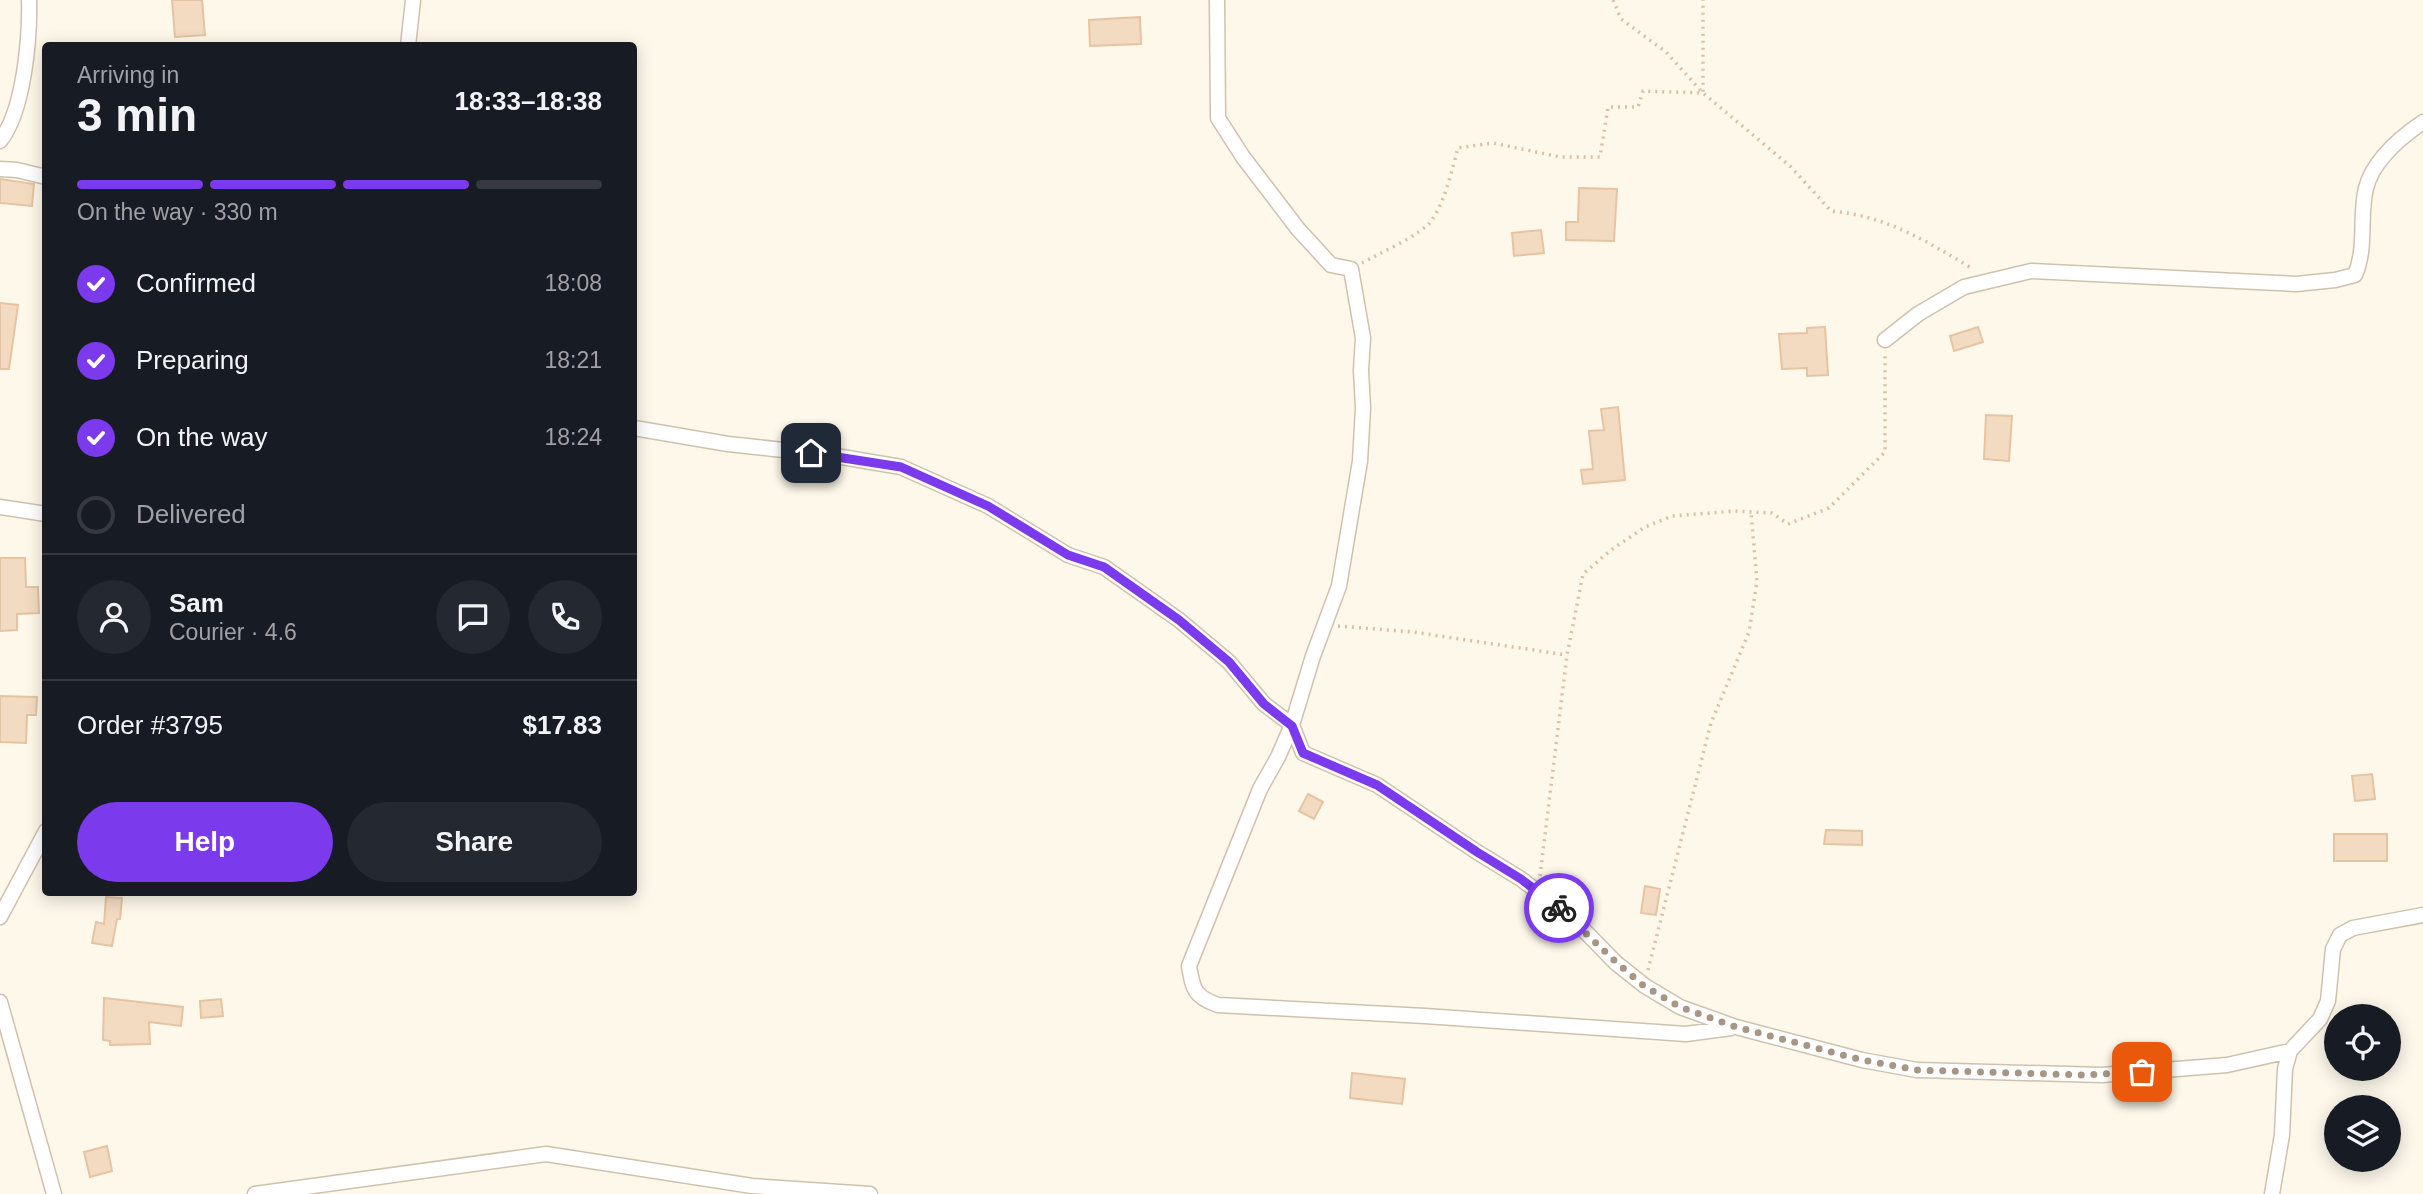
<!DOCTYPE html>
<html lang="en">
<head>
<meta charset="utf-8">
<style>
	:root { --surface:#171b24; --page:#242831; --text:#f1f3f6; --muted:#9ea1a6; --line:#363941; --accent:#7c3aed }
	body { margin:0; font-family:Helvetica,sans-serif; background:var(--page); color:var(--text); height:100vh; display:flex; flex-direction:column; font-size:26px; white-space:nowrap }
	* { box-sizing:border-box; margin:0 }
	p { font-size:23px; color:var(--muted) }
	.icon { flex:none; width:38px; height:38px; fill:none; stroke:currentColor; stroke-width:2; stroke-linecap:round; stroke-linejoin:round }
	.map { position:relative; flex:1; overflow:hidden }
	.drawer { position:absolute; left:42px; top:42px; width:595px; height:854px; display:flex; flex-direction:column; background:var(--surface); border-radius:7px; box-shadow:0 4px 18px #0003 }
	.drawer>* { flex:none }
	.tools { position:absolute; left:2324px; top:1004px; display:grid; gap:14px }
	.tools a { display:grid; place-items:center; width:77px; height:77px; border-radius:50%; background:var(--surface); box-shadow:0 4px 18px #0003; font-size:35px }
	.pin { position:absolute; display:grid; place-items:center; width:60px; height:60px; color:#fff; margin:-30px; border-radius:14px; box-shadow:0 4px 10px #0006 }
	.courier { position:absolute; display:grid; place-items:center; width:70px; height:70px; margin:-35px; border:5px solid #7c3aed; border-radius:50%; background:#fff; color:#222; box-shadow:0 2px 9px #0007 }
	.head em { font-style:normal; font-weight:700 }
	.head div { display:flex; flex-direction:column-reverse }
	.head { display:flex; align-items:center; justify-content:space-between; height:119px; padding:0 35px }
	h1 { font-size:46px; font-weight:700; line-height:52px }
	.bar { display:grid; grid-template-columns:repeat(4,1fr); gap:10px 7px; align-content:center; height:84px; padding:0 35px }
	.bar i { height:9px; border-radius:5px; background:var(--line) }
	.bar .selected { background:var(--accent) }
	.bar p { grid-column:span 4 }
	.line { display:flex; align-items:center; gap:18px; padding:0 35px; border-top:2px solid var(--line) }
	.line div { flex:1 }
	.round { display:grid; place-items:center; flex:none; width:74px; height:74px; border-radius:37px; background:var(--page) }
	ol { padding:0 35px; list-style:none }
	li { display:flex; align-items:center; gap:21px; height:77px }
	li p { margin-inline-start:auto }
	li .icon { padding:7px; border-radius:50%; background:var(--accent); color:#fff; stroke-width:4 }
	li:last-child { color:var(--muted) }
	li i { width:38px; height:38px; border:4px solid var(--line); border-radius:50% }
	.action { display:flex; gap:14px; margin-top:auto; padding:14px 35px }
	.action a { flex:1; height:80px; border-radius:42px; background:var(--accent); color:#fff; font-size:28px; font-weight:700; line-height:80px; text-align:center }
	.action a+a { background:var(--page); color:var(--text) }
	.map>svg:first-child { display:block }
	.building { fill:#f3dbc2; stroke:#e6c4a2; stroke-width:2 }
	.lines { fill:none; stroke-linecap:round; stroke-linejoin:round }
	.street-casing { stroke:#d0c1af; stroke-width:17 }
	.path { stroke:#d9bfa4; stroke-width:3.5; stroke-dasharray:2 5; stroke-linecap:butt }
	.street { stroke:#fff; stroke-width:14 }
	.done { stroke:#a79683; stroke-width:7; stroke-dasharray:0 12.6 }
	.route { stroke:#7c3aed; stroke-width:9 }
</style>
</head>
<body>
<div class="map">
<svg width="2423" height="1194" viewBox="0 0 2423 1194">
	<rect width="100%" height="100%" fill="#fdf8ea"/>
	<path class="building" d="M172 0H202L205 35 175 37Z
		M1140 17 1141 44 1090 46 1089 20Z
		M0 179 34 184 32 206 0 203Z
		M1579 188 1617 189 1614 241 1566 240V222H1578Z
		M1541 230 1544 253 1514 256 1512 233Z
		M0 303 18 305 9 369H0Z
		M1825 327 1828 375 1807 376V368L1782 369 1779 334 1807 333V328Z
		M1978 327 1983 342 1954 351 1950 336Z
		M1618 407 1625 480 1583 484 1581 470 1593 469 1589 431 1604 430 1601 409Z
		M1986 415 2012 416 2009 461 1984 459Z
		M0 558H25L26 587H38L39 613 17 614V630L0 631Z
		M0 696 37 697 36 715H27L26 743 0 742Z
		M2372 774 2375 799 2355 801 2352 776Z
		M1308 794 1323 802 1314 819 1299 811Z
		M1826 830 1862 831V845L1824 844Z
		M2334 834H2387V861H2334Z
		M1645 886 1660 889 1656 915 1641 913Z
		M106 897 122 898 120 919H117L112 946 92 943 96 922 104 924Z
		M104 998 183 1007 181 1026 149 1022 150 1044 110 1045V1041L103 1040Z
		M221 999 223 1016 201 1018 200 1001Z
		M1352 1073 1405 1079 1402 1104 1350 1098Z
		M107 1146 112 1171 90 1177 84 1152Z"/>
	<g class="lines">
		<defs>
			<path id="street" d="M1217 0 1218 118 1243 157 1298 229 1331 265 1351 269 1363 338 1361 370 1363 408 1360 461 1339 586 1313 656 1292 725 1278 757 1260 789 1189 966C1193 989 1194 997 1218 1005L1425 1016 1686 1034 1731 1028
				M408 46 413 0
				M0 141C24 111 30 38 29 0
				M0 169 17 170 46 177
				M1885 340 1918 314 1964 287 2031 271 2296 284 2335 280 2355 275C2367 247 2359 217 2366 188 2373 161 2401 137 2423 122
				M634 428 728 444 830 455 901 467 988 506 1068 555 1104 567 1179 620 1229 662 1264 704 1292 725 1303 753 1377 785 1477 852 1521 879 1572 918 1616 963 1645 986 1680 1007 1736 1027 1862 1060 1917 1070 2102 1075 2227 1065 2290 1051
				M0 507 46 514
				M0 917 46 831
				M0 1002 54 1194
				M255 1194 546 1154 752 1186 870 1194
				M2272 1194 2282 1135 2285 1069 2290 1051 2320 1019 2328 1001 2333 949 2340 935 2353 928 2423 915"/>
		</defs>
		<use href="#street" class="street-casing"/>
		<path class="path" d="M1613 0 1621 19 1666 52 1703 93 1791 167 1831 211C1887 216 1926 241 1973 269
			M1362 263C1378 254 1423 234 1432 220 1445 201 1452 170 1458 148L1493 143 1560 157H1600L1608 107H1638L1643 91 1703 93V0
			M1338 626 1413 632 1567 655
			M1540 876 1567 655 1583 574 1611 550 1645 527 1672 516 1735 511 1772 513 1788 524 1829 508 1885 452V355
			M1648 970 1711 723 1749 632 1757 581 1751 512"/>
		<use href="#street" class="street"/>
	</g>
	<g class="lines">
		<path class="done" d="M1559 908 1616 962 1644 986 1680 1007 1736 1027 1862 1060 1917 1070 2082 1075 2142 1072"/>
		<path class="route" d="M811 453 901 467 988 506 1068 555 1104 567 1179 620 1229 662 1264 704 1292 726 1303 753 1377 785 1477 852 1521 879 1559 908"/>
	</g>
</svg>
<div class="tools">
<a><svg class="icon" aria-label="locate" viewBox="0 0 24 24"><circle cx="12" cy="12" r="6"/><path d="M12 2v4M12 18v4M2 12h4M18 12h4"/></svg></a>
<a><svg class="icon" aria-label="layers" viewBox="0 0 24 24"><path d="M12 4l9 5-9 5-9-5zM3 14l9 5 9-5"/></svg></a>
</div>
<div class="pin" style="left:2142px;top:1072px;background:#ea580c"><svg class="icon" aria-label="bag" viewBox="0 0 24 24"><path d="M5 8h14l-1 12H6zM9 8a3 3 0 0 1 6 0"/></svg></div>
<div class="pin" style="left:811px;top:453px;background:#1f2937"><svg class="icon" aria-label="home" viewBox="0 0 24 24"><path d="M3 11l9-7 9 7M6 9v11h12V9"/></svg></div>
<div class="courier" style="left:1559px;top:908px"><svg class="icon" aria-label="bike" viewBox="0 0 24 24"><circle cx="6" cy="16" r="4"/><circle cx="18" cy="16" r="4"/><path d="M6 16l4-8h5l3 8M10 8l3 8H6M13 5h3"/></svg></div>
<section class="drawer">
<div class="head"><div><h1>3 min</h1><p>Arriving in</p></div><em>18:33–18:38</em></div>
<div class="bar"><i class="selected"></i><i class="selected"></i><i class="selected"></i><i></i><p>On the way · 330 m</p></div>
<ol>
<li><svg class="icon" aria-label="check" viewBox="0 0 24 24"><path d="M5 12l5 5 9-10"/></svg>Confirmed<p>18:08</p></li>
<li><svg class="icon" aria-label="check" viewBox="0 0 24 24"><path d="M5 12l5 5 9-10"/></svg>Preparing<p>18:21</p></li>
<li><svg class="icon" aria-label="check" viewBox="0 0 24 24"><path d="M5 12l5 5 9-10"/></svg>On the way<p>18:24</p></li>
<li><i></i>Delivered</li>
</ol>
<div class="line" style="height:126px"><a class="round"><svg class="icon" aria-label="person" viewBox="0 0 24 24"><circle cx="12" cy="8" r="4"/><path d="M4 21q1-7 8-7t8 7"/></svg></a><div><b>Sam</b><p>Courier · 4.6</p></div><a class="round"><svg class="icon" aria-label="chat" viewBox="0 0 24 24"><path d="M4 5h16v11H9l-5 4z"/></svg></a><a class="round"><svg class="icon" aria-label="phone" viewBox="0 0 24 24"><path d="M5 4h4l2 5-3 2q2 4 5 5l2-3 5 2v4C11 20 4 13 5 4z"/></svg></a></div>
<div class="line" style="height:91px"><div>Order #3795</div><b>$17.83</b></div>
<div class="action"><a>Help</a><a>Share</a></div>
</section>
</div>
</body>
</html>
